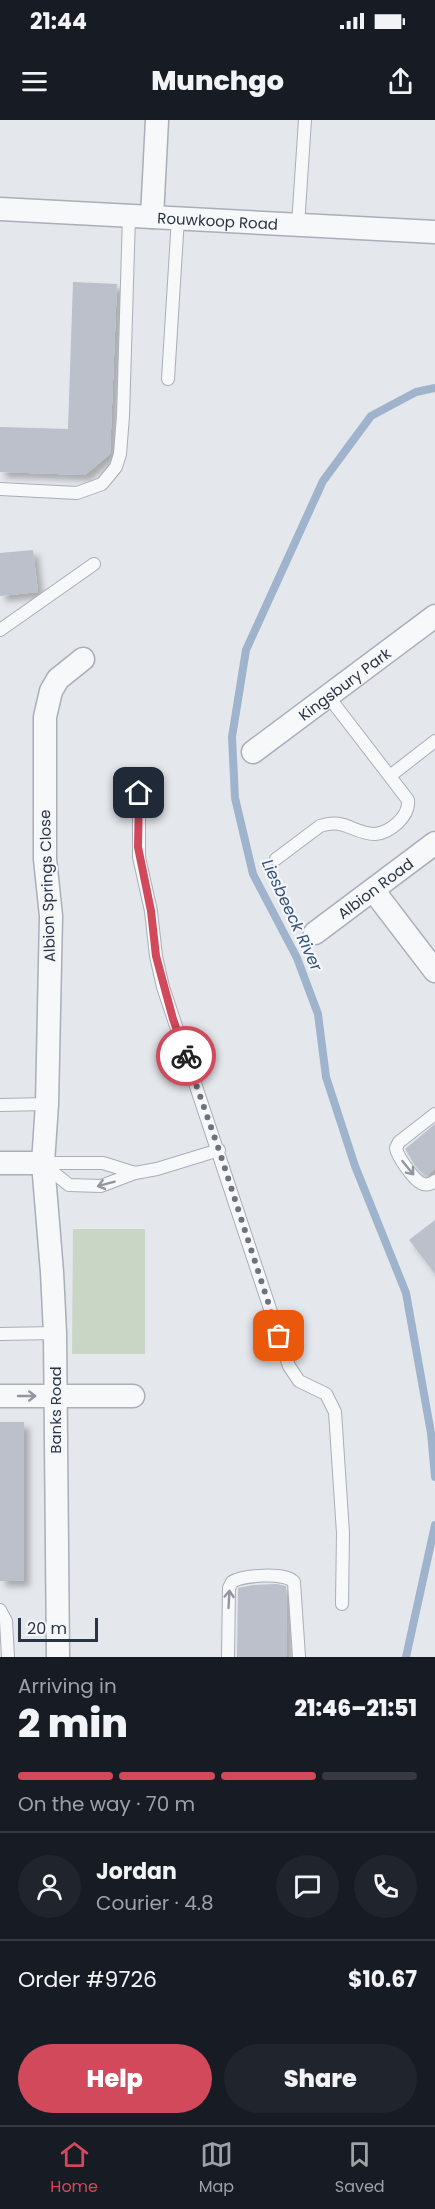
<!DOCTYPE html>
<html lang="en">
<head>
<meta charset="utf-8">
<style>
	:root { --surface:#171b24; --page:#20242c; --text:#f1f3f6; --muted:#9ea1a6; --line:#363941; --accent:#d1495b }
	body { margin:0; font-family:Poppins,sans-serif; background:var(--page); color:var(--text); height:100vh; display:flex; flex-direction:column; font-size:22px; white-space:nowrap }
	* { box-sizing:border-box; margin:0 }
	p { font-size:20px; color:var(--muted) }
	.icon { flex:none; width:33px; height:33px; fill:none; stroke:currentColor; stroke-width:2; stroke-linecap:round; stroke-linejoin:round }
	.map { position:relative; height:1537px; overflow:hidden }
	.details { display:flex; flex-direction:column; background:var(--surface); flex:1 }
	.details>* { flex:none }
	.scale { position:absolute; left:18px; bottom:15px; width:80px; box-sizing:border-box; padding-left:6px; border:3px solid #2b3445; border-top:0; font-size:16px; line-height:21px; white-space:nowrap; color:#2b3445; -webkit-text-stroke:4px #f4f6f9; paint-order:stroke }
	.pin { position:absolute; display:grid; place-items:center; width:51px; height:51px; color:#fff; margin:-26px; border-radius:12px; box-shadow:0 3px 9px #0006 }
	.courier { position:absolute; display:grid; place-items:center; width:60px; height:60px; margin:-30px; border:4px solid #d1495b; border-radius:50%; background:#fff; color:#222; box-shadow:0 2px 8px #0007 }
	.summary em { font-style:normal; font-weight:800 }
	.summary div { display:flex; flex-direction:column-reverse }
	.summary { display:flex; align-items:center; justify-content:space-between; height:102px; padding:0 18px }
	h1 { font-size:39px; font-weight:800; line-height:45px }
	.bar { display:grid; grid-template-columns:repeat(4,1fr); gap:9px 6px; align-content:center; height:72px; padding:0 18px }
	.bar i { height:8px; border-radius:4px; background:var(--line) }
	.bar .on { background:var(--accent) }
	.bar p { grid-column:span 4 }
	.line { display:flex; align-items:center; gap:15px; padding:0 18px; border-top:2px solid var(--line) }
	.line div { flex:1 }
	.round { display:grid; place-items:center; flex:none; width:63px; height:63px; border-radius:32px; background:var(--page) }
	.action { display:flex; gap:12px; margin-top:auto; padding:12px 18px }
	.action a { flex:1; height:69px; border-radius:36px; background:var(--accent); color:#fff; font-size:24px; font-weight:800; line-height:69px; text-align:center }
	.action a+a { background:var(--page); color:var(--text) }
	.status { display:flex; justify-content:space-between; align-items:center; height:42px; padding:0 30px; background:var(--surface); direction:ltr }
	.status svg { height:16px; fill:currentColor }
	header { display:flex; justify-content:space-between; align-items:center; height:78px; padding:0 18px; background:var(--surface); font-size:27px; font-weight:800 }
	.tab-bar { display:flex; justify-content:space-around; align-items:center; height:84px; border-top:2px solid var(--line); background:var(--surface); font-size:16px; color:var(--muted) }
	.tab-bar a { display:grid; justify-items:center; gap:3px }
	.tab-bar .on { color:var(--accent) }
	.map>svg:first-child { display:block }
	.green { fill:#c9d6c5 }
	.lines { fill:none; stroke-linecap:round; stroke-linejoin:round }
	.stream { stroke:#9fb4cc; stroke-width:8 }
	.building { fill:#bbc0ca; filter:url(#shadow) }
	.service-casing { stroke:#a9aeb7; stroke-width:14 }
	.minor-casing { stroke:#a9aeb7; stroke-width:25 }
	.service { stroke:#f7f8fa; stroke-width:12 }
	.minor { stroke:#f7f8fa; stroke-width:22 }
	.oneway { stroke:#9196a0 }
	.done { stroke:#6c737f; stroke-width:6; stroke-dasharray:0 10.8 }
	.route { stroke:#d1495b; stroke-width:8 }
	.labels { text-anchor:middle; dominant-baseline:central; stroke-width:4.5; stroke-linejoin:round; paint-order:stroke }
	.street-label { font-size:15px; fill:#2b3445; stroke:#f4f6f9 }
	.water-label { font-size:16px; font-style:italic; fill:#34527a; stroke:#f4f6f9 }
</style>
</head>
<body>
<div class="status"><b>21:44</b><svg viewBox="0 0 49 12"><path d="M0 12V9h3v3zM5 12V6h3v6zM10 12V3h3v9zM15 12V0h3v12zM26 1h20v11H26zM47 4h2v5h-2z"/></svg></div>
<header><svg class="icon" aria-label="menu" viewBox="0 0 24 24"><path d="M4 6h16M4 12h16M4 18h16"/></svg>Munchgo<svg class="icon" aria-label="share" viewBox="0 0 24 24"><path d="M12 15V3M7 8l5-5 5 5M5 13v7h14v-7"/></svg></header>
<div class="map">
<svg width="435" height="1537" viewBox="0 0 435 1537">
	<defs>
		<filter id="shadow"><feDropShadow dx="5.5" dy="5.5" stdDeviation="3" flood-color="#0004"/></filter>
	</defs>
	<rect width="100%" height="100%" fill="#e4e7ec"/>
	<path class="green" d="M73 1109H145V1234H72Z"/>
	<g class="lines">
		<path class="stream" d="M435 268 416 272 371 296 323 361 246 530 232 617 235 678 253 754 297 838 318 894 326 957 355 1046 406 1173 431 1313 435 1357
			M406 1537 435 1405"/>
	</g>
	<path class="building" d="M73 162 117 164 110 334 85 355 0 352V307L68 309Z
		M33 430 38 472 0 476V433Z
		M435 1004V1049L426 1056 416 1047 405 1029Z
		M435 1100V1154L409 1120Z
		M0 1302H24V1461H0Z
		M277 1464 286 1466 287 1537H237L238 1468 253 1465Z"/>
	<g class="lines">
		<defs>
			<path id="service" d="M298 105 305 0
				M168 259 178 98
				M0 369 77 373 102 364 116 347 120 334 123 296 129 96
				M0 510 94 444
				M390 656 435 621
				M139 673V737L151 791 156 836 163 867 289 1246 299 1261 326 1274 335 1292 343 1413 342 1484
				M276 739 320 706C345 697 353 714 375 714 390 713 410 696 408 680L328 576
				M0 985 47 984
				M435 994 399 1022 396 1028C397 1036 413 1059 421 1063 426 1066 431 1064 435 1061
				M43 1043H103L135 1053
				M44 1045 69 1065 101 1066 135 1053 157 1049 219 1030
				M0 1214 55 1213
				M0 1490 6 1501 8 1537
				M228 1537 229 1468 232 1462C243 1455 286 1452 294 1462L299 1537"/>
			<g id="minor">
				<path id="s1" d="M0 89 435 112"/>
				<path d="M152 97 157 0"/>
				<path id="s2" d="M253 632 435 496"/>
				<path d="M373 770 435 851"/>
				<path id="s3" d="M315 813 435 723"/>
				<path d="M0 1043H43"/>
				<path d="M0 1276H133"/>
				<path d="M58 1537 55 1213 52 1152 43 1043 47 984 51 796 45 739V597L51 571 58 559 83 539"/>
			</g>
		</defs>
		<use href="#service" class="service-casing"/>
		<use href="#minor" class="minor-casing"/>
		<use href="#service" class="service"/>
		<use href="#minor" class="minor"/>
	</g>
	<defs><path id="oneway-shaft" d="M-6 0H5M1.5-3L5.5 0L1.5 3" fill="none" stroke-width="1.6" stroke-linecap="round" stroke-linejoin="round" transform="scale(1.5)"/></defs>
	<g class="oneway">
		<use href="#oneway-shaft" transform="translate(408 1048) rotate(51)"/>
		<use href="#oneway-shaft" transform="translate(106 1064) rotate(165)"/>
		<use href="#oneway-shaft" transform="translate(27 1276)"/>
		<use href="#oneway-shaft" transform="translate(229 1479) rotate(-87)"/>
	</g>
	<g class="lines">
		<path class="done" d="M186 936 219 1030 279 1216"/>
		<path class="route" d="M139 673 138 727 151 791 156 836 173 899 186 936"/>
	</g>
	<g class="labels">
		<g class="street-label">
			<text stroke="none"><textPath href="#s1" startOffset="218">Rouwkoop Road</textPath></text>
			<text stroke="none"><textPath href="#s2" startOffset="114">Kingsbury Park</textPath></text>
			<text transform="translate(47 766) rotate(-92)">Albion Springs Close</text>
			<text stroke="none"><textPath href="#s3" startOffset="75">Albion Road</textPath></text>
			<text transform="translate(55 1290) rotate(-90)">Banks Road</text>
		</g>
		<g class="water-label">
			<text transform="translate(292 795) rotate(65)">Liesbeeck River</text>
		</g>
	</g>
</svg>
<div class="scale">20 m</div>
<div class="pin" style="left:279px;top:1216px;background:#ea580c"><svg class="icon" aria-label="bag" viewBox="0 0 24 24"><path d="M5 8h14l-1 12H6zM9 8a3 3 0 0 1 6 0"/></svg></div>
<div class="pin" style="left:139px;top:673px;background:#1f2937"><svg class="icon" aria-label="home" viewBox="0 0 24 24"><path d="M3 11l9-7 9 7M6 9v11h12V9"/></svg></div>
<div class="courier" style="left:186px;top:936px"><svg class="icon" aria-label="bike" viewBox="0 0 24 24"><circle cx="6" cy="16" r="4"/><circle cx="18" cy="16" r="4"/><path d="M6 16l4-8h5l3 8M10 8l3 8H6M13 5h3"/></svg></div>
</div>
<section class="details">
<div class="summary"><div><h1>2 min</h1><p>Arriving in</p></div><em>21:46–21:51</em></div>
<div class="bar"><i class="on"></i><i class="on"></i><i class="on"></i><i></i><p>On the way · 70 m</p></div>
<div class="line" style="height:108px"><a class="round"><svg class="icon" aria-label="person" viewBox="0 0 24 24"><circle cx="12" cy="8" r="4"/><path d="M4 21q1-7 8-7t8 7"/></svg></a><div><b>Jordan</b><p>Courier · 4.8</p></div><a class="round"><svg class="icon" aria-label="chat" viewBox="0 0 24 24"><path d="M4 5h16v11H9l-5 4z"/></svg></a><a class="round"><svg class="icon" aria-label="phone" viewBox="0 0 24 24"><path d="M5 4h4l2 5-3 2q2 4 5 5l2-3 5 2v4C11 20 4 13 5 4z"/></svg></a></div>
<div class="line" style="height:78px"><div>Order #9726</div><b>$10.67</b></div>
<div class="action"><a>Help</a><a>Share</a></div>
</section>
<nav class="tab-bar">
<a class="on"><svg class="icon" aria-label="home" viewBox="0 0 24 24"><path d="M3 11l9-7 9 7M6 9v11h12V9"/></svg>Home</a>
<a><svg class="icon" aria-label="map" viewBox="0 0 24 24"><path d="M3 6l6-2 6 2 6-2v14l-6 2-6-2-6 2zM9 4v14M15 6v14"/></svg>Map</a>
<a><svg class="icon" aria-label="saved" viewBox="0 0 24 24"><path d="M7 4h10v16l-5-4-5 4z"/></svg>Saved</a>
</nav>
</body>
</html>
